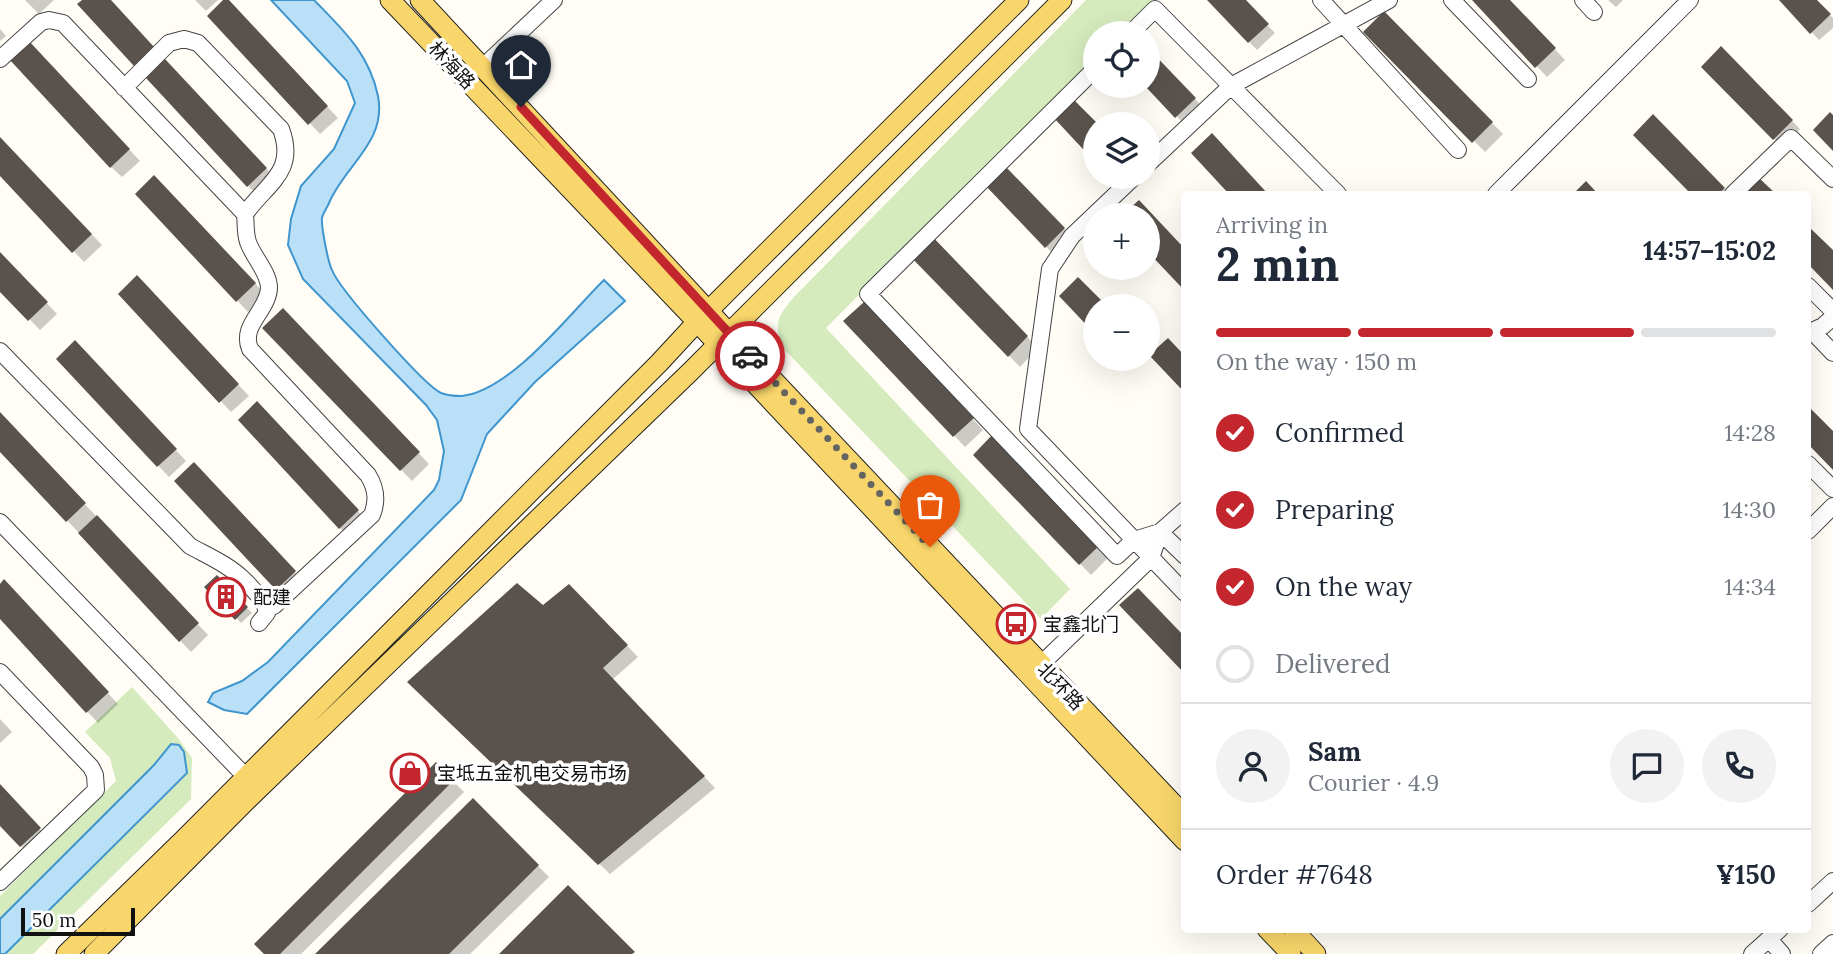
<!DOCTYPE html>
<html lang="en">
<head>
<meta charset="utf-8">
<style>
	:root { --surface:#fff; --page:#f2f2f3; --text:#1f2937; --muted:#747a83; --line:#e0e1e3; --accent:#c4262e }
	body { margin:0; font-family:Lora,"Noto Sans SC",serif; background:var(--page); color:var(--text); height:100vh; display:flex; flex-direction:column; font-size:26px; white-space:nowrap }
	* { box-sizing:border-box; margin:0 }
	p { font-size:23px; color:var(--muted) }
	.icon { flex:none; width:38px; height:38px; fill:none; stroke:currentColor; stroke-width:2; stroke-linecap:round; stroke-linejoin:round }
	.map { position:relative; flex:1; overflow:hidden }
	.panel { position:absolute; left:1181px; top:191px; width:630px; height:742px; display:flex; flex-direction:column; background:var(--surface); border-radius:7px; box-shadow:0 7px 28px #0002 }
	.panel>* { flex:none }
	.tools { position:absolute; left:1083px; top:21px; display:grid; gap:14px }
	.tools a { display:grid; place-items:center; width:77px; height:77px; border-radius:50%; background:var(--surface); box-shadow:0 7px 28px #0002; font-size:35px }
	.scale { position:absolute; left:21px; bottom:18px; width:114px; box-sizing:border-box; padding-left:7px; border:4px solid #111; border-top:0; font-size:19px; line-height:24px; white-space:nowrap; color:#111; -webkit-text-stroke:5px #fff; paint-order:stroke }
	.pin { position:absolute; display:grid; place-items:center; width:60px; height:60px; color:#fff; margin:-72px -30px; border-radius:50% 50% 50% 0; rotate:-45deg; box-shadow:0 0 7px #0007 }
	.pin .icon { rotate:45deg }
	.courier { position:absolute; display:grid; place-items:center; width:70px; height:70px; margin:-35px; border:5px solid #c4262e; border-radius:50%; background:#fff; color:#222; box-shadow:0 2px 9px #0007 }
	.head em { font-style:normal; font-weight:700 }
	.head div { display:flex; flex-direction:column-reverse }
	.head { display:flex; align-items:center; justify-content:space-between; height:119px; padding:0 35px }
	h1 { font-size:46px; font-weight:700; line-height:52px }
	.bar { display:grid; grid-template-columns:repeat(4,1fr); gap:10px 7px; align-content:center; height:84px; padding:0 35px }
	.bar i { height:9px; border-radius:5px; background:var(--line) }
	.bar .current { background:var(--accent) }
	.bar p { grid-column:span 4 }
	.line { display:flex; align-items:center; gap:18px; padding:0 35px; border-top:2px solid var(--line) }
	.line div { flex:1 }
	.round { display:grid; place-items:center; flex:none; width:74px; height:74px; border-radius:37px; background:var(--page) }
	ol { padding:0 35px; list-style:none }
	li { display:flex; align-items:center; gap:21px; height:77px }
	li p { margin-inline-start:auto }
	li .icon { padding:7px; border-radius:50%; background:var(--accent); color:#fff; stroke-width:4 }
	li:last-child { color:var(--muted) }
	li i { width:38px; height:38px; border:4px solid var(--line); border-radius:50% }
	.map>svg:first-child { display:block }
	.green { fill:#d5ebbd }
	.water { fill:#b9e0f7; stroke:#3f96cf; stroke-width:2 }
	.shadow { fill:#0003 }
	.building { fill:#5a524d }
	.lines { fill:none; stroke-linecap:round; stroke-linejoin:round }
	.minor-casing { stroke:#444; stroke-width:18 }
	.major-casing { stroke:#222; stroke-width:21 }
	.minor { stroke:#fff; stroke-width:16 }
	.major { stroke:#f9d66b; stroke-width:19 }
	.done { stroke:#646461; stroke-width:7; stroke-dasharray:0 12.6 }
	.route { stroke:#c4262e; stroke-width:9 }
	.labels { text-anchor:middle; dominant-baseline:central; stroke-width:7; stroke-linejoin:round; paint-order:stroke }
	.street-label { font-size:19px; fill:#111; stroke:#fff }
	.poi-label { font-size:19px; fill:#111; stroke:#fff; text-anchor:start }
</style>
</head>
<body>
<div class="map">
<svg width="1833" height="954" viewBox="0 0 1833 954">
	<rect width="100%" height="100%" fill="#fffdf5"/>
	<path class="green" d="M1086 0H1153L1119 33H1096L1095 57 826 328 1070 589 1041 619 785 350C773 326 776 318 794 297Z
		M132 687 178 738 192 758 191 799 33 954H0V896L116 781 110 758 85 732Z"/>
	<path class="water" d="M271 0H314C343 30 369 53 378 96 387 142 345 165 329 203 327 208 323 213 322 218 321 226 328 262 332 270 339 289 424 385 441 393 446 395 457 396 462 396 511 391 570 313 604 280L625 301 535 382 487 434 461 500 247 714 224 710 208 702 213 693 242 681 268 662 434 490 439 480 444 451 437 420 426 405 303 279 288 245 291 219 301 186 334 149 355 103 347 81Z
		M171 744 179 745 184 752 187 773 5 954H0V919L154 765Z"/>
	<path class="shadow" d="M25 0H54L39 14Z
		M195 0H218L206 11Z
		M226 0 338 118 320 134 210 16Z
		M1209 0H1243L1275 33 1257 50Z
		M1474 0H1508L1565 60 1547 77Z
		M1608 0H1623L1616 7Z
		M1781 0H1814L1833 18V28L1819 40Z
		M1384 14 1503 134 1485 152 1366 32Z
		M0 29 6 36 0 41Z
		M1721 49 1800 129 1782 147 1703 67Z
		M1148 51 1203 107 1184 124 1148 86Z
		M39 54 140 161 122 177 111 167Z
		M176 73 277 180 259 196 248 186Z
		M1653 116 1729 194H1694L1635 135Z
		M0 139 102 245 84 262 0 173Z
		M1005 168 1072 237 1054 255 988 185Z
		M1111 177H1132L1121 187Z
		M165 188 266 295 248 312 138 194Z
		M928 234 1038 348 1020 367 909 253Z
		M0 254 57 314 40 330 0 289Z
		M148 289 249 396 231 412 121 294Z
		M283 311 429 464 412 481 265 328Z
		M875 315 983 430 965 447 846 321Z
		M85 353 186 461 169 477 58 359Z
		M1121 359H1134L1127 365Z
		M0 414 208 635 191 652 0 449Z
		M268 415 368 522 351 538 340 528Z
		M994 436 1109 557 1091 575 975 455Z
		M204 476 305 583 288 599 277 589Z
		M217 577 252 613 241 623 206 587Z
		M0 586 15 593 118 704 98 723 0 617Z
		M569 586 638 657 612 680 715 788 610 874 410 682 543 608Z
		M0 719 12 732 0 743Z
		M436 764 464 792 301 954H267Z
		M0 786 47 837 29 854 0 823Z
		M473 800 549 877 470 954H318Z"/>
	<path class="building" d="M82 0H111L154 47 134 66 77 4Z
		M223 0H229L328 106 308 125 207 16Z
		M1207 0H1246L1269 24 1248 43Z
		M1472 0H1510L1556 48 1535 68Z
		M1779 0H1817L1831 14 1810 34Z
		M1384 11 1493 122 1472 143 1363 32Z
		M28 40 130 149 110 168 9 59Z
		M1721 46 1793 120 1773 140 1701 67Z
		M1148 48 1196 98 1175 118 1145 86H1148Z
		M165 59 267 168 247 187 146 78Z
		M1072 98 1098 124H1096V163L1053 117Z
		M1830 112 1833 115V151L1813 130Z
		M1653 114 1725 188 1718 194H1691L1633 135Z
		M1212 133 1268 194H1229L1191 153Z
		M0 137 92 234 72 253 0 176Z
		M1005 166 1065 228 1045 248 985 185Z
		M154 175 256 283 236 302 135 194Z
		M1759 178 1776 194H1743Z
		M1586 181 1598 194H1573Z
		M1139 200 1185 249V291L1148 252V215H1122Z
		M1808 226 1833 250V290L1808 264Z
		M928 232 1028 336 1008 357 907 253Z
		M0 252 48 302 28 321 0 292Z
		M137 275 239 384 219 403 118 294Z
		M1078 277 1107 306H1096V335L1059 296Z
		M864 302 974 418 953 437 843 321Z
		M283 308 420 452 400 471 262 328Z
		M1168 338 1185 356V393L1149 355Z
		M75 340 177 449 157 467 56 359Z
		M257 401 359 510 339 529 238 420Z
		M1808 406 1833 431V470L1808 444Z
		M0 412 86 503 66 522 0 452Z
		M994 433 1100 545 1079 565 973 455Z
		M194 462 296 571 276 590 174 481Z
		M97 515 199 623 179 642 78 533Z
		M217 575 248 607 235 620 204 587Z
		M4 579 109 692 86 713 0 619V584Z
		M517 583 543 605 569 584 628 645 603 668 705 776 598 865 407 682Z
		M1138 588 1185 637V674L1119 605Z
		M436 762 454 780 280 954H264L254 944Z
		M0 784 41 828 20 847 0 826Z
		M473 798 539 865 449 954H315Z
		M568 885 635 952 632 954H499Z"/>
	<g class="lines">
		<defs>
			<path id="minor" d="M1321 0 1458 150
				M1452 0 1528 79
				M1583 0 1594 12
				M1131 33 1155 9 1338 194
				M0 59 41 22 49 20 63 23 245 214C246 224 245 233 248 242 253 257 269 272 269 288 268 311 240 325 250 349L368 475C376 488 378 500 372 515L274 606C260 601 255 590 244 580 229 565 208 556 190 546L0 351
				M483 67 554 0
				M1096 68 868 294 1117 556 1134 540 1160 532 1185 556
				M124 88 169 43 184 39 198 43 281 129C297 172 267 183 245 214
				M1148 164 1231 86 1389 0
				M1134 177 1072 236 1050 269 1028 429 1185 593
				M1496 194 1690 0
				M1733 194 1791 138 1833 179
				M1808 286 1833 311
				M1812 331 1833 353
				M1808 333 1823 326 1833 317
				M1808 464 1833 489
				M0 522 246 777
				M1808 531 1833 506
				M259 623 267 613 264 602
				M0 672 91 767 95 775 96 790 0 882
				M1033 672 1151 558 1160 532 1185 510
				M1808 904 1833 881
				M1769 939 1782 954
				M1752 954 1780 929
				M1821 954 1833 943"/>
			<path id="major" d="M390 0 697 322 1185 841
				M420 0 728 332 1185 816
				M1267 929 1291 954
				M1293 929 1316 954
				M66 954 183 840 659 363 697 322 1019 0
				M94 954 244 803 690 372 1062 0"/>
		</defs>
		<use href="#minor" class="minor-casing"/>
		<use href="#major" class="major-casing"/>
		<use href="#minor" class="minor"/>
		<use href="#major" class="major"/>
	</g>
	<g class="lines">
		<path class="done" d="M750 356 930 547"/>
		<path class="route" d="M521 107 750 356"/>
	</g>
	<defs>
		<symbol id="building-ring" viewBox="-11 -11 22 22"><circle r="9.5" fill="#fff" stroke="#c4262e" stroke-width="1.5"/><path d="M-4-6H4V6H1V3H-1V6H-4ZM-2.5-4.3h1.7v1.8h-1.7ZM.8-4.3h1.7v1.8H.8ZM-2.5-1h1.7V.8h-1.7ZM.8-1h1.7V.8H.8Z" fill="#c4262e"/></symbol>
		<symbol id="bus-ring" viewBox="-11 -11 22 22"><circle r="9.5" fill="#fff" stroke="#c4262e" stroke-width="1.5"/><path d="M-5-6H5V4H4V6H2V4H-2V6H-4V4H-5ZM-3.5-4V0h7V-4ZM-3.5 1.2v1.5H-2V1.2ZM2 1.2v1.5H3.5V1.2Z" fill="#c4262e"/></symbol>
		<symbol id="shop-ring" viewBox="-11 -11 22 22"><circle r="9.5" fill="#fff" stroke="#c4262e" stroke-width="1.5"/><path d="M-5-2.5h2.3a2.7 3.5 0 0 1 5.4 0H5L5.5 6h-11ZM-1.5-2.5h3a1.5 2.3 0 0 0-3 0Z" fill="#c4262e"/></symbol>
	</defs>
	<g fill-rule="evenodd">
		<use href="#building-ring" x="204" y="575" width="44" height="44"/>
		<use href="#bus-ring" x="994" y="602" width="44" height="44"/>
		<use href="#shop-ring" x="388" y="751" width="44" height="44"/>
	</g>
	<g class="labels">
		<g class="street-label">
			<text transform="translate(452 65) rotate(46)">林海路</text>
			<text transform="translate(1061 686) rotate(46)">北环路</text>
		</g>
		<g class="poi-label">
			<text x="253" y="597">配建</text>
			<text x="1043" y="624">宝鑫北门</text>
			<text x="437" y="773">宝坻五金机电交易市场</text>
		</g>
	</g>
</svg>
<div class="tools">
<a><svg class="icon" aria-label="locate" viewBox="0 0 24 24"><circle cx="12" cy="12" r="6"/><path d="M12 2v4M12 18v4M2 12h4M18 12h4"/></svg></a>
<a><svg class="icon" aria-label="layers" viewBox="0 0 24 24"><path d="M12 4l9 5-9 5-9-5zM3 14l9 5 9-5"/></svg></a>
<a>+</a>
<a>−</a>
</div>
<div class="scale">50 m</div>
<div class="pin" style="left:930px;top:547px;background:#ea580c"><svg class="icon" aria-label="bag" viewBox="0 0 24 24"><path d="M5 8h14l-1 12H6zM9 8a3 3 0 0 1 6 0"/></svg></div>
<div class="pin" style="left:521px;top:107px;background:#1f2937"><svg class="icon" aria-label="home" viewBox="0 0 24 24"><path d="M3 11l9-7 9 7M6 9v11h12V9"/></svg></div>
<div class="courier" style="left:750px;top:356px"><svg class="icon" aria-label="car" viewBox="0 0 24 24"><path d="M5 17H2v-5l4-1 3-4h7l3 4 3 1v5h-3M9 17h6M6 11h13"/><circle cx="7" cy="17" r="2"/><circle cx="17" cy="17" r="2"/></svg></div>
<section class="panel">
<div class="head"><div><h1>2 min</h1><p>Arriving in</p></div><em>14:57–15:02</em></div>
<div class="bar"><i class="current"></i><i class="current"></i><i class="current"></i><i></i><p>On the way · 150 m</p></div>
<ol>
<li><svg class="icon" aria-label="check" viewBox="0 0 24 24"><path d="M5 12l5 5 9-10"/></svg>Confirmed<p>14:28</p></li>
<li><svg class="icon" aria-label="check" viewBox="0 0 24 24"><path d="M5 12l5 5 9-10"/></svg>Preparing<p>14:30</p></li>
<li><svg class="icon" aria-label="check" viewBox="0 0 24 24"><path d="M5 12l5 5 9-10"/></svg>On the way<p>14:34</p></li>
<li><i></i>Delivered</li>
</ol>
<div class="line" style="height:126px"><a class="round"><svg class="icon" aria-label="person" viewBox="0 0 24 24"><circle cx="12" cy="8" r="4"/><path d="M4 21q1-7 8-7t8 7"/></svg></a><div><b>Sam</b><p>Courier · 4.9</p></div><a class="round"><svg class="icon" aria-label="chat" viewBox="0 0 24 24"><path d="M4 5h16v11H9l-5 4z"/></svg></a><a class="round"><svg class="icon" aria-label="phone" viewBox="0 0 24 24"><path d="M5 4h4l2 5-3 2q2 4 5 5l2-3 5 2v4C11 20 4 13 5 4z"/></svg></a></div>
<div class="line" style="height:91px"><div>Order #7648</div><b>¥150</b></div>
</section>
</div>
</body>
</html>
